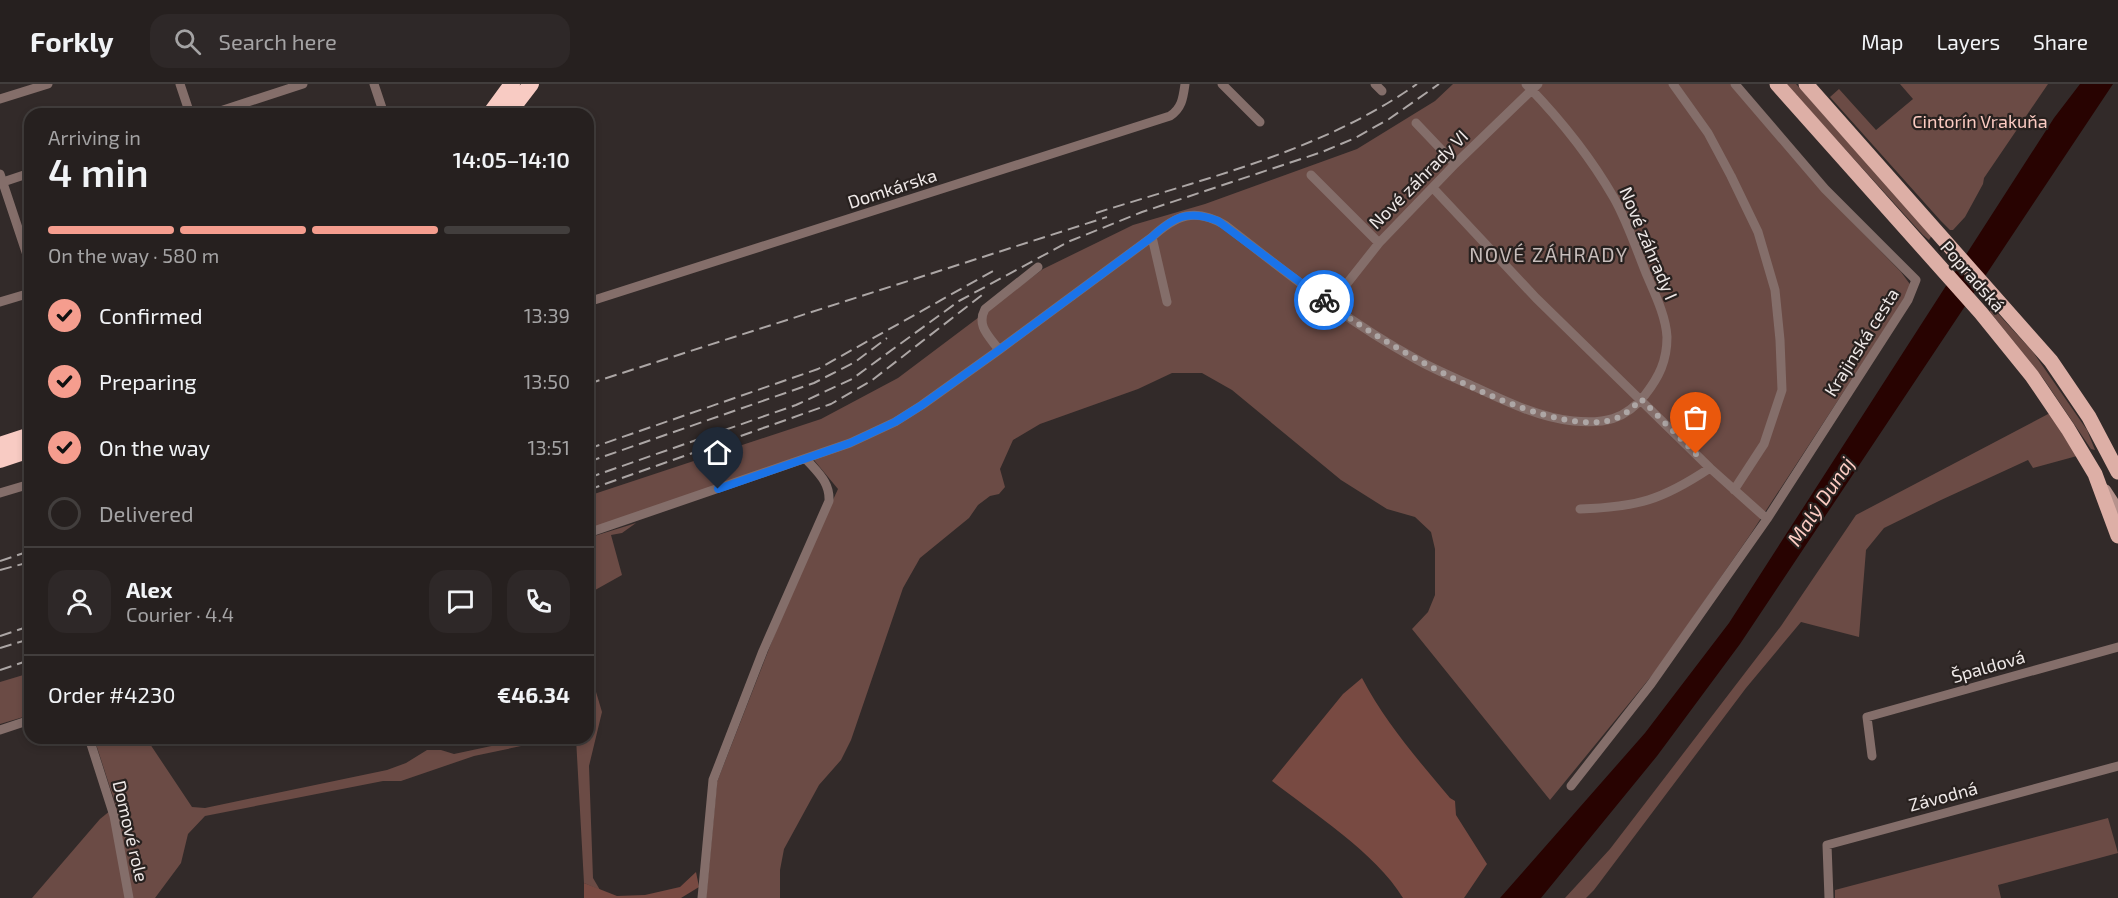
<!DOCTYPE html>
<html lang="en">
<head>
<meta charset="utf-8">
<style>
	:root { --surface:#26201f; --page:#2e2828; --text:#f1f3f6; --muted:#a4a3a4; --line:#423e3d; --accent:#f59d8e }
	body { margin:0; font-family:"Exo 2",sans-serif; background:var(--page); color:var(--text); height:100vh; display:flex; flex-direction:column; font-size:22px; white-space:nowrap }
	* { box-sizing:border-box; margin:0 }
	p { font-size:20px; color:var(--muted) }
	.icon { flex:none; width:33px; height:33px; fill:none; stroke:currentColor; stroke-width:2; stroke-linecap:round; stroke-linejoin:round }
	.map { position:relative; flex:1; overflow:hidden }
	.side { position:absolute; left:24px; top:24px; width:570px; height:636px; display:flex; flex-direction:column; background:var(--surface); border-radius:18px; box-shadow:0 3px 9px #0003,0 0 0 2px var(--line) }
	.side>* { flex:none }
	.pin { position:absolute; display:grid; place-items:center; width:51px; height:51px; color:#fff; margin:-62px -26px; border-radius:50% 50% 50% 0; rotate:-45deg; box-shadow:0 0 6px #0007 }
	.pin .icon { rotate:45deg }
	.courier { position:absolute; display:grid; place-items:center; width:60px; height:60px; margin:-30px; border:4px solid #1a73e8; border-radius:50%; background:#fff; color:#222; box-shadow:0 2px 8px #0007 }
	.headline em { font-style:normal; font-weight:600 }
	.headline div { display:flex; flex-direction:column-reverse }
	.headline { display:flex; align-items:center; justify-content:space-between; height:102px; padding:0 24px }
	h1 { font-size:39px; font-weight:600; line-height:45px }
	.bar { display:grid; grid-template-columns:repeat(4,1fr); gap:9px 6px; align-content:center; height:72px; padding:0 24px }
	.bar i { height:8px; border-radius:4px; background:var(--line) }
	.bar .selected { background:var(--accent) }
	.bar p { grid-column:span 4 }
	.line { display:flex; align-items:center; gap:15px; padding:0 24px; border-top:2px solid var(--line) }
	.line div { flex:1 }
	.round { display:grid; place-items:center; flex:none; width:63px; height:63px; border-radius:18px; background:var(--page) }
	ol { padding:0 24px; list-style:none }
	li { display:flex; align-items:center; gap:18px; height:66px }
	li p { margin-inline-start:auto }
	li .icon { padding:6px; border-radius:50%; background:var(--accent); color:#111; stroke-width:4 }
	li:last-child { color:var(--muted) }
	li i { width:33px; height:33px; border:3px solid var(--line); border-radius:50% }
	header { display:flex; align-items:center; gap:36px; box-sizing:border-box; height:84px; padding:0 30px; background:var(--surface); border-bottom:2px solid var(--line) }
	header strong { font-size:28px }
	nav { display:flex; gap:33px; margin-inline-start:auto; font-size:21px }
	.search { width:420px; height:54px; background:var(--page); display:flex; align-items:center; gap:15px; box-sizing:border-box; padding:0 21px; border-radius:18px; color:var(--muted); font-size:22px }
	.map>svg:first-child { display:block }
	.green { fill:#6b4b45 }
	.forest { fill:#784a42 }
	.water { fill:#280301 }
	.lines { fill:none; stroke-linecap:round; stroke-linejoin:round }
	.street { stroke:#846e6a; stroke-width:9 }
	.secondary { stroke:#b6928c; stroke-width:12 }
	.primary { stroke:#ddafa6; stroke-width:15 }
	.highway { stroke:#f8cbc3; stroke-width:16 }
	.rail { stroke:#aca6a5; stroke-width:2; stroke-dasharray:12 6; stroke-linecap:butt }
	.done { stroke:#ada6a5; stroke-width:6; stroke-dasharray:0 10.8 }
	.route { stroke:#1a73e8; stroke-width:8 }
	.labels { text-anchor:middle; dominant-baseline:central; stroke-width:4.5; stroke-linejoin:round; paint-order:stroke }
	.park-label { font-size:18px; fill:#fccbc2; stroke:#28211f }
	.street-label { font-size:18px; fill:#efe9e8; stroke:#28211f }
	.neighbourhood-label { font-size:20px; letter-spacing:1.5px; fill:#c6bcba; stroke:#28211f }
	.water-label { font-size:20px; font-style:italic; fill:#fecdc4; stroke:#28211f }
</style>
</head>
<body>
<header>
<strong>Forkly</strong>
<div class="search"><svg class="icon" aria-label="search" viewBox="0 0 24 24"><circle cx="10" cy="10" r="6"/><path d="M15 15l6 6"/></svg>Search here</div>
<nav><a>Map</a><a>Layers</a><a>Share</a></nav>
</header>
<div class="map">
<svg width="2118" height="814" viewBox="0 0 2118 814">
	<rect width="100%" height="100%" fill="#322a29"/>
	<path class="green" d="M1453 0H1731L1828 113 1901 188 1912 203 1750 451 1658 584 1550 716 1412 545 1428 528 1435 511V465L1431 448 1415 433 1387 425 1341 396 1232 306 1202 289H1172L1138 305 1040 340 1013 356 1000 385 1005 403 999 410 990 412 978 421 969 434 920 474 903 504 851 656 841 676 819 701 784 765 780 786V814H706L717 698 794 501 838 405 809 370 588 447V412L821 335 898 294 1043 185 1133 141 1205 120 1357 65 1435 17Z
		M1786 0H1796L1932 151 1929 156 1923 151Z
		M1900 0H2048L1984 94 1983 100 1965 133 1953 146H1950L1940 136 1830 13 1839 5 1876 46 1913 15Z
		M1992 223 2033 268 2087 346 2095 366 2091 365 2043 294 1990 228V224Z
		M2050 329 2077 372 2033 384 2028 376 1941 416 1884 444 1866 466 1859 553 1801 538 1746 604 1594 806 1586 814H1565L1610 765 1781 542 1856 431Z
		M636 439 622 449 611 451 622 491 588 510V454Z
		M588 581 602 628 589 682 593 794 600 806 584 799 576 654H588Z
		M30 589V631L0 640V598Z
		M94 654H146L192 723 205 724 387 686 406 679 427 666H441L454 670 528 654H559L474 672 401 697H383L205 732 188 750 181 779 155 814H32L100 735 116 722Z
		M2108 734 2118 769 1998 801 2001 814H1835V806Z"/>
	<path class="forest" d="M1362 594C1385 638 1418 676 1450 714L1455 717 1456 731 1487 780 1464 814H1403C1375 768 1314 730 1272 697L1343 610Z
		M696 788 699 803 681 814H584V799L617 812 645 811 680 803Z"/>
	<path class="water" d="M2080 0H2113L1740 560 1657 672 1541 814H1500L1645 649 1729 539 2054 34Z"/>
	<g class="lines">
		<path class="street" d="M180 0 190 30
			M374 0 384 30
			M1222 0 1260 38
			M1375 0 1382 7
			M1673 0 1708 49 1731 92 1758 148 1775 206 1780 256 1782 306 1764 360 1734 406
			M0 15 48 0
			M211 30 303 0
			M1416 39 1455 80
			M0 90 30 180
			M1311 91 1379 159
			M3 98 30 89
			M1433 104 1536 214 1710 384 1767 435
			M1152 153 1167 218
			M0 218 30 209
			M588 218 1170 32C1182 24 1183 14 1185 0
			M1330 221 1379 159 1455 80 1538 0
			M999 266C989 252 976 242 985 225L1038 183
			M0 409 30 400
			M1580 425C1638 423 1662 416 1710 384
			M588 449 850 359 895 338 922 321 999 266 1152 153C1176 131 1195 123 1225 141 1286 188 1346 237 1414 274 1433 285 1455 294 1475 303 1505 317 1540 334 1573 337 1604 340 1625 336 1645 311 1659 293 1667 277 1667 253 1666 232 1654 208 1646 189 1636 164 1627 137 1614 114 1590 72 1560 35 1526 0
			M0 646 30 636
			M89 654 114 732 129 814
			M1872 672 1867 633 2118 563
			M1571 702 1651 600 1767 435 1908 216 1916 196 1825 105 1735 0
			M702 814 713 696 763 567 829 417C830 398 818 389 806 375
			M1829 814 1827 761 2118 682"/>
		<path class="secondary" d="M2105 406 2118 426"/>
		<path class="primary" d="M1777 0 1981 229 2032 292 2068 345 2095 390 2118 452
			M1806 0 2051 277 2089 333 2118 388"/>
		<path class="highway" d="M490 30 512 0
			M508 30 531 0
			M0 361 30 351
			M0 376 30 366"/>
		<path class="rail" d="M1096 129C1206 94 1322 67 1417 0
			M588 300 1107 133
			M588 365 818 285 993 187
			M588 378 814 299 855 278 887 254
			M588 394 796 321 852 295 959 217 1070 157 1142 128 1322 68 1355 54 1389 35 1439 0
			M588 406 831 320 871 297 982 211
			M0 477 30 467
			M0 486 30 478
			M0 552 30 542
			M0 564 30 555
			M0 586 30 576"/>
	</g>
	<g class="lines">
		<path class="done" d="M1324 216C1380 259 1538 351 1607 337 1622 334 1631 326 1641 315L1696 370"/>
		<path class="route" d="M718 405 850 359 895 338 922 321 999 266 1152 153C1173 133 1188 125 1218 137L1324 216"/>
	</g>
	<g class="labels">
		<g class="park-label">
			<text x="1980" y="37">Cintorín Vrakuňa</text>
		</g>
		<g class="street-label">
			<text transform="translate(1418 95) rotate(-45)">Nové záhrady VI</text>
			<text transform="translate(892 104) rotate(-18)">Domkárska</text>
			<text transform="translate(1649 159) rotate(67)">Nové záhrady I</text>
			<text transform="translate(1973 192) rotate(49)">Popradská</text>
			<text transform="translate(1861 258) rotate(-58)">Krajinská cesta</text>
			<text transform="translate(1988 582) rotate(-16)">Špaldová</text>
			<text transform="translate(1943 712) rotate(-15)">Závodná</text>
			<text transform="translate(131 747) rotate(77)">Domové role</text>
		</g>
		<g class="neighbourhood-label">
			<text x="1549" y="170">NOVÉ ZÁHRADY</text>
		</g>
		<g class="water-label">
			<text transform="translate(1820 417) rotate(-56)">Malý Dunaj</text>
		</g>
	</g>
</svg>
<div class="pin" style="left:1696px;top:370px;background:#ea580c"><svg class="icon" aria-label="bag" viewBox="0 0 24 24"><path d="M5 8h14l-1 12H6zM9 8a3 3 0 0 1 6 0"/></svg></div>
<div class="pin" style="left:718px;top:405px;background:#1f2937"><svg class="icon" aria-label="home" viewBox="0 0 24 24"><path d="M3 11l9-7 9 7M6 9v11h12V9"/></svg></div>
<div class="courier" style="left:1324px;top:216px"><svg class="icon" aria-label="bike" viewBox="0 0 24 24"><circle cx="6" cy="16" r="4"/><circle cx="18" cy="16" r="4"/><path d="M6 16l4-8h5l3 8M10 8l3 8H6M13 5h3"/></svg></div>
<section class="side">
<div class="headline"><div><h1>4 min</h1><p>Arriving in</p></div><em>14:05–14:10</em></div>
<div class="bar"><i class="selected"></i><i class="selected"></i><i class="selected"></i><i></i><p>On the way · 580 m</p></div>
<ol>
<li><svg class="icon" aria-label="check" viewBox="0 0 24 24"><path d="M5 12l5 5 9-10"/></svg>Confirmed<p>13:39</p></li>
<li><svg class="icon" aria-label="check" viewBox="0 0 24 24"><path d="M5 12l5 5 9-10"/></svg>Preparing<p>13:50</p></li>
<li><svg class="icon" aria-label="check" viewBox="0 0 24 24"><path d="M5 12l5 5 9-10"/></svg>On the way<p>13:51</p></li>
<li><i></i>Delivered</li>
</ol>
<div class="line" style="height:108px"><a class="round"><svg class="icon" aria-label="person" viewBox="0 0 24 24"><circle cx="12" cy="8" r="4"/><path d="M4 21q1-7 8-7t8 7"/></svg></a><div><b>Alex</b><p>Courier · 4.4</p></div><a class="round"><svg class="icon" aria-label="chat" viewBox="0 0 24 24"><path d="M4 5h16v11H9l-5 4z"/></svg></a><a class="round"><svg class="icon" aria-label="phone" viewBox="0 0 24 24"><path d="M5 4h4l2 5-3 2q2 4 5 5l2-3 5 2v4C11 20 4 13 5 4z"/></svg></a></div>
<div class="line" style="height:78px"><div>Order #4230</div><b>€46.34</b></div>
</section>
</div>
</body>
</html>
